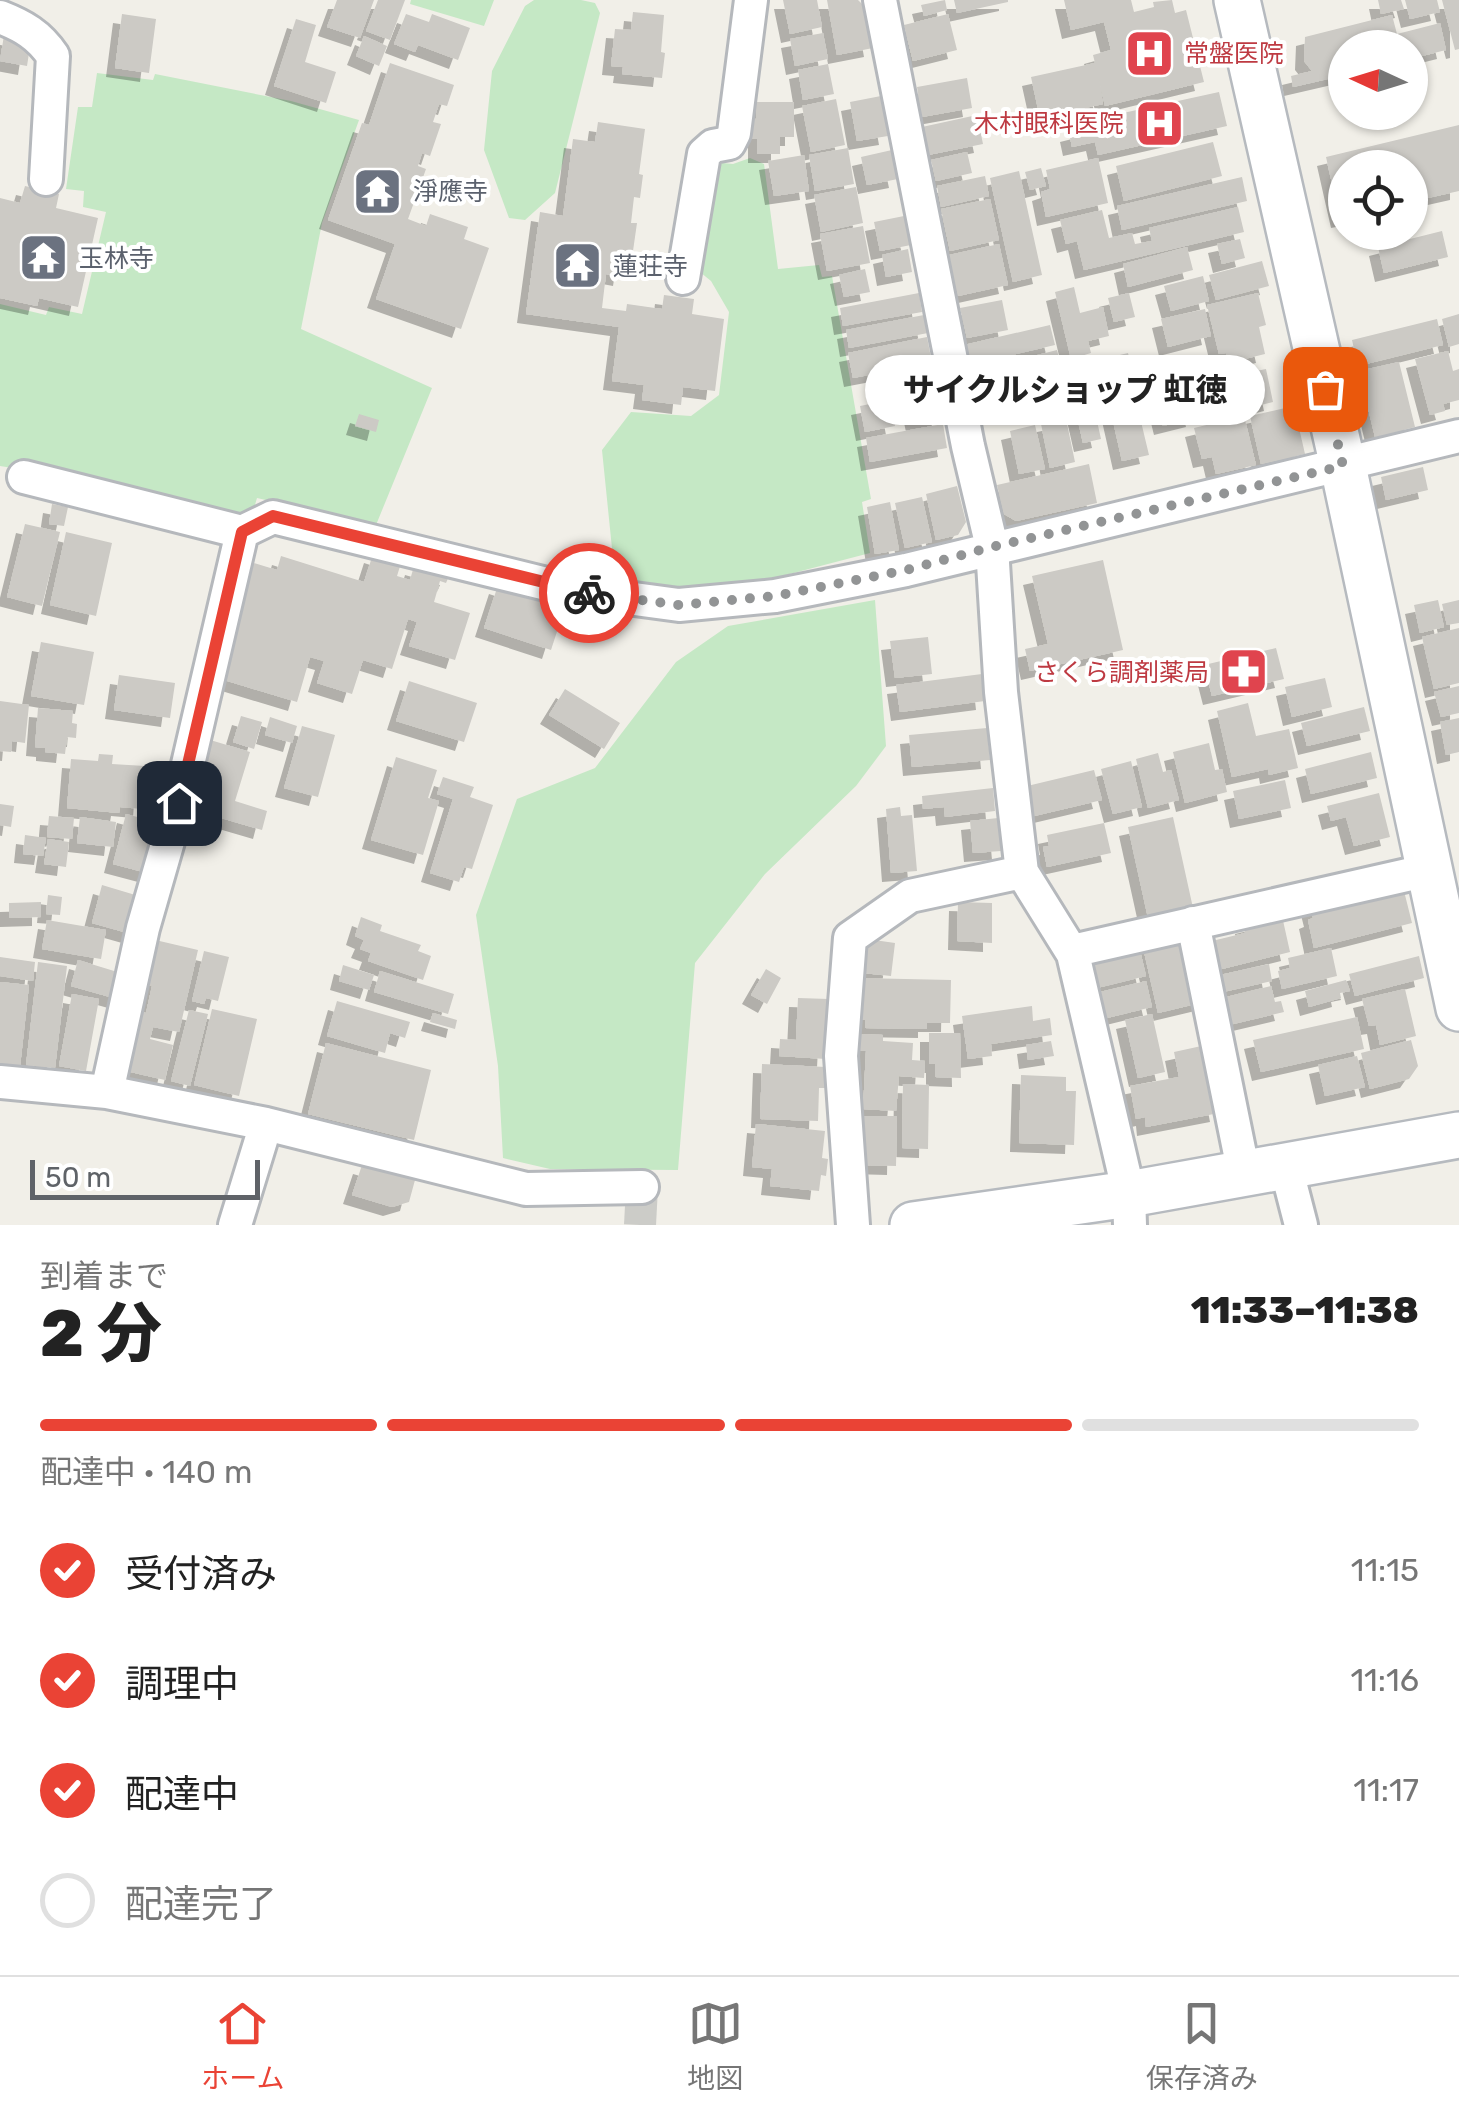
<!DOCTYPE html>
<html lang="ja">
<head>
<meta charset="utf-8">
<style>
	:root { --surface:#fff; --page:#f6f6f6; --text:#222; --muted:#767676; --line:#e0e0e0; --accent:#ea4335 }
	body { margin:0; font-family:Rubik,"Noto Sans JP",sans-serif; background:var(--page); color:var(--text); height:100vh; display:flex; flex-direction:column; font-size:38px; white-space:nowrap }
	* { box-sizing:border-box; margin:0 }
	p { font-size:32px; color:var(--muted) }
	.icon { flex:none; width:55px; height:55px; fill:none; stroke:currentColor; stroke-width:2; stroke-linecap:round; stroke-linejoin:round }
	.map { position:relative; height:1225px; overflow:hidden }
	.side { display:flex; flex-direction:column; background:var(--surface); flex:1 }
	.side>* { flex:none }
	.needle { width:65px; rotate:274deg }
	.controls { position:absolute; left:1328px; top:30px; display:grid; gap:20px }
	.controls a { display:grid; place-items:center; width:100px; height:100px; border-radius:50%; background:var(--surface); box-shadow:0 2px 8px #0004; font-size:50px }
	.scale { position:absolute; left:30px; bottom:25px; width:230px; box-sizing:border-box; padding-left:10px; border:5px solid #5f6368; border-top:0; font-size:28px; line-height:35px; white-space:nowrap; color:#5f6368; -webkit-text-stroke:8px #fff; paint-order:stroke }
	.pin { position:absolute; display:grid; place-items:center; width:85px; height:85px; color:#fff; margin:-42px; border-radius:20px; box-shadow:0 5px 15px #0006 }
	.courier { position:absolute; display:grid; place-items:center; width:100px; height:100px; margin:-50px; border:8px solid #ea4335; border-radius:50%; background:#fff; color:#222; box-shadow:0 2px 12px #0007 }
	.bubble { position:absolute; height:70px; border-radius:35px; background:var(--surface); box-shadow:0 2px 8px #0004; font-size:32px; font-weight:800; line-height:70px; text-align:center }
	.headline em { font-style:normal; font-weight:800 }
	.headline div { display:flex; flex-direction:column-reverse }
	.headline { display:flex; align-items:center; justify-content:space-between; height:170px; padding:0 40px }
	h1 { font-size:65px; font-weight:800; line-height:75px }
	.bar { display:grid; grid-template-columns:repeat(4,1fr); gap:15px 10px; align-content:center; height:120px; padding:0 40px }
	.bar i { height:12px; border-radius:8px; background:var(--line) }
	.bar .current { background:var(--accent) }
	.bar p { grid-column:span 4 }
	ol { padding:0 40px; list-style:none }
	li { display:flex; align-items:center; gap:30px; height:110px }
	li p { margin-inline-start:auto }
	li .icon { padding:10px; border-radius:50%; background:var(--accent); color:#fff; stroke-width:4 }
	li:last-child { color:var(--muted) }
	li i { width:55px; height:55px; border:5px solid var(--line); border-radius:50% }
	.menu { display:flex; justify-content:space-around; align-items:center; height:140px; border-top:2px solid var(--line); background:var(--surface); font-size:28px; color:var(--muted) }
	.menu a { display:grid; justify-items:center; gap:5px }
	.menu .current { color:var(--accent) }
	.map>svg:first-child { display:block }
	.green { fill:#c5e8c5 }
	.building { fill:#cccac5; filter:url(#shadow) }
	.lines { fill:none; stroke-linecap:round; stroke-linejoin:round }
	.street-tunnel { stroke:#ccccc8; stroke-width:32; stroke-dasharray:32 16; stroke-linecap:butt }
	.street-casing { stroke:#b5b8bc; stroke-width:38 }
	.secondary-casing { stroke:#b6babf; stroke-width:50 }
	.street { stroke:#fff; stroke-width:32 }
	.secondary { stroke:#fff; stroke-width:45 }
	.done { stroke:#929495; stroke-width:10; stroke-dasharray:0 18 }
	.route { stroke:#ea4335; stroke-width:12 }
	.labels { text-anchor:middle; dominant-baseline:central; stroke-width:8; stroke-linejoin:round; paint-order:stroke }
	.health-label { font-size:25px; fill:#be3a42; stroke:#fff; text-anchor:end }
	.worship-label { font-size:25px; fill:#5b616d; stroke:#fff; text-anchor:start }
</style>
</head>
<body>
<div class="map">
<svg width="1459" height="1225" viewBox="0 0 1459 1225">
	<defs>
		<filter id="shadow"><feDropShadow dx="-9" dy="9" stdDeviation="0" flood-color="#0004"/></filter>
	</defs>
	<rect width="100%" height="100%" fill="#f1efe8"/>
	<path class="green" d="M411 0H494L484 26 410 4Z
		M534 0H581L595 3 600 13 555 193 525 220 509 218 484 150 492 71 525 6Z
		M97 73 153 80 155 74 291 101 359 120 322 223 301 329 432 388 376 525 257 498 250 522 38 472 0 466V304L46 315 49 307 82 314 106 212 83 207 84 191 66 189 78 107H92Z
		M750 158 764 164 778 269 819 265 822 277 832 276 871 499 862 502 870 553 751 584 682 587 615 578 602 450 631 412 691 416 719 395 729 312 711 281 695 268 712 162 733 164Z
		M875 600 886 746 856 786 765 874 695 963 678 1170 550 1169 503 1158 498 1066 476 915 517 799 595 768 676 662 728 626Z"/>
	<path class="building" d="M337 0H374L360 38 327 27Z
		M378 0H405L390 40 366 31Z
		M783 0H817L822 27 790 34Z
		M827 0H858L866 8 873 48 837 55Z
		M945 0 947 10 924 16 921 5Z
		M954 0H1008V2L957 13Z
		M1064 0H1131L1134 12 1154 7 1153 2 1172 0 1175 13 1186 10 1204 82 1105 106 1099 80 1103 104 1040 118 1031 77 1095 63 1093 55 1111 50 1104 22 1071 30Z
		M1378 0H1401L1404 9 1381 14Z
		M1405 0H1437L1440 12 1410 19Z
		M1442 0H1459V49L1455 50Z
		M633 12 664 15 661 52 665 53 662 78 622 74 623 67 611 66 615 29 631 30Z
		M122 14 156 19 149 73 115 68Z
		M406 14 429 22 432 14 470 28 458 60 418 45 415 52 394 44Z
		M948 14 957 50 913 61 904 25Z
		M1392 15 1397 34 1440 23 1446 50 1410 59V48H1345V75L1293 87 1291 76 1312 71 1304 61 1305 37Z
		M296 19 316 25 305 62 336 72 326 103 274 86Z
		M823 33 828 59 795 66 790 39Z
		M4 35 31 40 27 66 0 61Z
		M364 36 387 46 379 66 356 56Z
		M390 63 454 85 447 106 439 104 433 122 441 124 430 156 422 153 418 166 426 169 408 219 426 226 430 214 468 227 464 239 489 248 461 329 376 299 395 244 328 220 362 123 369 125Z
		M828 64 834 94 803 100 798 70Z
		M967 78 972 108 922 117 917 87Z
		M1219 92 1227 126 1098 155 1095 142 1072 147 1069 133 1093 127 1091 120Z
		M881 96 888 136 857 141 850 102Z
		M836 99 845 145 811 152 802 106Z
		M756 102H794V137H780V154H757V139H748V118L756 119Z
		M977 115 983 144 928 155 922 127Z
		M598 122 645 129 639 174 643 175 640 198 634 197 631 223H637L632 258H625L622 277 606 274 602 308 626 311 627 304 662 309 664 295 694 299 692 314 724 319 715 391 683 387 681 405 642 400 644 385 612 381 619 327 526 314 540 212 563 216 573 139 595 142Z
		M1459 125V191L1410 202V168H1345V218L1340 219 1326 157Z
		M1213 142 1222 176 1124 201 1116 166Z
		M848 148 854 184 815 191 809 155Z
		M892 150 898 179 867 185 861 157Z
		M967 152 972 173 936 181 931 160Z
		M804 155 809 191 774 196 768 161Z
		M1098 158 1108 203 1046 217 1041 192 1050 189 1046 170Z
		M1041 168 1046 186 1030 190 1025 172Z
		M1019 171 1042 275 1013 282 990 178Z
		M985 176 989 196 941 207 937 186Z
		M1242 177 1247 201 1122 230 1117 206Z
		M25 186 59 194 56 208 98 218 78 307 39 298 37 306 0 298V198L20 203Z
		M856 187 863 223 821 232 814 195Z
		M990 199 999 240 950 251 941 209Z
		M1238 207 1244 232 1084 270 1077 241 1066 244 1060 220 1102 210 1109 238 1132 233 1135 244 1152 241 1149 228Z
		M904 216 911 245 880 251 874 222Z
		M863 226 870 263 827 271 820 234Z
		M1442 231 1448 257 1384 273 1378 247Z
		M1240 239 1245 258 1222 264 1217 244Z
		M999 244 1008 285 958 296 949 255Z
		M1187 247 1193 270 1128 287 1123 264Z
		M908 249 912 272 886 277 882 255Z
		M1262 261 1269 286 1216 300 1209 275Z
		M865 269 870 292 844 297 839 275Z
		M1203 276 1209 301 1171 311 1164 286Z
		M1074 287 1080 313 1103 307 1109 336 1088 341 1091 353 1071 359 1055 292Z
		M919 293 922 312 843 326 840 308Z
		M1129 293 1135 317 1114 322 1108 298Z
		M1258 293 1266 325 1259 327 1265 354 1228 363 1226 353 1219 354 1207 305Z
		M1002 300 1008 330 967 338 960 308Z
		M1205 309 1211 336 1168 347 1161 319Z
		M1459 314V344L1449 347 1442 319Z
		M924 315 928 333 849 348 846 330Z
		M1437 319 1443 345 1358 366 1352 340Z
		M1050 325 1055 345 969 365 964 345Z
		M927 337 932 363 853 378 848 353Z
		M1057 350 1062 370 1024 380 1018 360Z
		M1448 351 1453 371 1459 369V400L1443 404 1445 411 1430 415 1415 359Z
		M1128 353 1134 377 1100 385 1106 409 1095 412 1101 439 1083 443 1066 368Z
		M1192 355 1198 382 1187 385 1195 418 1163 426 1160 414 1151 416 1140 367Z
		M1399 362 1415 427 1375 437 1359 371Z
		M933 369 937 391 911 397 906 374Z
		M1266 369 1273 402 1249 408 1241 374Z
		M1132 384 1149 455 1122 461 1106 390Z
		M937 395 941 418 915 423 910 400Z
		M890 400 895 426 865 432 860 406Z
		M1294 406 1305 454 1261 464 1250 416Z
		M359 414 379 420 376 432 355 426Z
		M1244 416 1256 465 1216 474 1212 457 1202 459 1194 428Z
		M1066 419 1075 462 1050 468 1041 424Z
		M943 424 947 448 870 462 866 438Z
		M1035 425 1045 469 1019 474 1010 431Z
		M1089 464 1097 503 1016 521 1004 514 997 485Z
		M1423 467 1428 490 1386 500 1381 477Z
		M957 486 966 522 958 535 936 540 926 494Z
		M922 497 932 542 905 548 895 503Z
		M890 502 899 550 875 554 867 507Z
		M52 504 68 507 64 526 49 524Z
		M25 524 60 532 42 606 7 597Z
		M66 532 112 543 96 616 50 605Z
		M373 554 401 563 397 576 410 580 414 566 449 576 446 583 440 581 434 602 470 613 455 660 409 646 417 622 408 619 392 669 363 660 352 694 317 683 324 661 310 657 297 702 211 676 247 561 277 570 281 556 364 582Z
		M1103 560 1123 650 1030 671 1025 649 1048 644 1032 576Z
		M498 585 565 607 551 650 484 628Z
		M1438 600 1444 627 1420 633 1414 605Z
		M1459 600V623L1447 625 1442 604Z
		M1459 628V683L1434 689 1422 637Z
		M928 637 932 674 895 678 890 641Z
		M41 642 94 652 84 705 31 696Z
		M1276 648 1284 679 1212 696 1204 665Z
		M982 674 985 701 900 712 896 685Z
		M119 675 175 683 170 718 114 710Z
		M1325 678 1332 707 1292 717 1285 687Z
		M409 681 477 703 464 742 396 721Z
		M1459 686V713L1441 717 1434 692Z
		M565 689 620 723 604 749 549 715Z
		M0 701 29 705 25 743 12 741 11 752 0 751Z
		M1248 703 1256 736 1289 729 1298 768 1269 775 1268 769 1232 777 1217 711Z
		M1364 707 1370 731 1307 746 1301 723Z
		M38 708 73 711 72 723 77 724 76 738 67 737 65 754 45 752V748L35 747Z
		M241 716 262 722 254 749 233 742Z
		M270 717 297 726 292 743 265 735Z
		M1459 718V752L1446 755 1440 722Z
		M302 726 335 735 318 797 284 788Z
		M987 728 990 760 912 767 909 735Z
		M207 739 250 752 235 801 267 811 262 830 187 808Z
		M1209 743 1215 770 1222 769 1227 792 1185 803 1173 752Z
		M1371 752 1377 778 1311 794 1305 769Z
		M1158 753 1163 772 1171 770 1179 800 1148 808 1136 759Z
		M99 754 113 755 112 764 145 766 142 809 120 807 119 813 67 808 71 759 98 761Z
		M396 757 437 770 428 798 439 801 423 855 371 840Z
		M1131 761 1142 807 1113 814 1101 769Z
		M1094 770 1102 800 1030 817 1023 787Z
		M443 777 474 787 470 797 493 805 472 869 464 867 459 882 430 873 453 799 437 794Z
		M1285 780 1291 808 1239 819 1233 791Z
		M993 788 995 811 945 817 944 807 923 809 922 796Z
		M1379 793 1390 837 1354 846 1346 817 1331 821 1327 806Z
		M0 804 14 806 11 827 0 825Z
		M900 807 901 816 912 815 917 871 891 873 886 809Z
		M126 814 160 823 147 873 113 864Z
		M49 816 74 818 72 839 47 837Z
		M80 817 116 822 113 847 77 843Z
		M1173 817 1193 908 1148 918 1128 827Z
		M998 818 1001 851 973 853 970 821Z
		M1104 823 1111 853 1047 867 1043 847 1049 846 1047 835Z
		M25 835 46 838 43 856 23 854Z
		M48 839 69 842 66 867 44 864Z
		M1402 883 1412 923 1314 948 1308 920 1313 918 1310 906Z
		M102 885 142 897 131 934 92 923Z
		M48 895 62 897 60 915 46 914Z
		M41 902V917L9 918V903Z
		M958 902 992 903V943L957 941Z
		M1282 916 1290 952 1218 970 1212 941 1245 933 1244 925Z
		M361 917 382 925 380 931 421 945 418 951 431 956 423 980 368 961 371 953 360 949 364 940 355 936Z
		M47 920 106 930 101 959 42 949Z
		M1187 932 1204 1002 1158 1013 1142 943Z
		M151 939 198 950 179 1032 153 1027 150 1039 173 1045 165 1080 122 1070 135 1010 146 1013 152 986 141 983Z
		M867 939 895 943 891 976 863 973Z
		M1139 946 1146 976 1093 989 1085 958Z
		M1331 948 1337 976 1282 989 1278 971 1290 968 1288 958Z
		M204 951 229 957 218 1001 206 998 204 1004 192 1001Z
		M1419 956 1424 978 1355 996 1349 974Z
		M0 957 35 962 33 981 0 976Z
		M78 960 124 974 117 999 71 986Z
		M38 962 67 966 55 1068 26 1065Z
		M1269 964 1272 981 1223 992 1220 975Z
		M343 965 374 975 369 990 339 981Z
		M766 969 781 978 767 1004 751 995Z
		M380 971 454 994 448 1014 374 992Z
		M860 978 951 980 950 1023H927V1029L865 1028V1020H860Z
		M1346 980 1350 991 1340 993 1341 998 1309 1007 1305 991Z
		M1146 981 1152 1007 1107 1018 1100 992Z
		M0 982 29 985 20 1067 0 1065Z
		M1271 986 1275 1002 1281 1001 1284 1012 1229 1025 1222 998Z
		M1405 989 1416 1036 1380 1045 1376 1025 1369 1026 1362 999Z
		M72 994 99 999 86 1071 59 1066Z
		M798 998 829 999 826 1059 779 1056 780 1039 796 1040Z
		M337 1001 410 1022 405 1038 390 1033 385 1053 327 1036Z
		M1032 1006 1033 1021 1050 1018 1052 1035 991 1044 992 1056 968 1059 962 1016Z
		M212 1009 257 1019 239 1096 194 1085Z
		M189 1010 208 1014 190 1086 171 1081Z
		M433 1013 457 1020 455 1029 430 1022Z
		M1152 1014 1165 1072 1138 1078 1125 1020Z
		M1357 1017 1364 1049 1261 1072 1253 1040Z
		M929 1033H960L961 1078 935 1077V1064H929Z
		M859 1034 883 1035V1041L913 1043 912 1060 925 1061 924 1078 899 1076 896 1111 863 1109 866 1051H858Z
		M1411 1040 1418 1066 1409 1079 1370 1089 1361 1053Z
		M1051 1041 1054 1056 1028 1060 1026 1045Z
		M326 1043 431 1070 414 1140 308 1114Z
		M1206 1045 1219 1113 1146 1127 1145 1117 1136 1119 1130 1086 1179 1077 1174 1052Z
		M1357 1056 1365 1087 1325 1096 1318 1065Z
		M762 1064 826 1067 825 1088H819L818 1121 760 1119Z
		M1021 1075 1066 1077V1091H1076L1074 1145 1019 1143Z
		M903 1084 929 1085 928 1149 902 1148Z
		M862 1116H897L896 1166 861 1165Z
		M756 1124 825 1131 822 1158 828 1159 826 1176 821 1175 819 1191 770 1186 772 1169 752 1167Z
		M362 1165 415 1180 409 1202 392 1207 352 1195Z"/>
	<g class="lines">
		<path class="street-tunnel" d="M640 1225 642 1187"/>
		<defs>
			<path id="street" d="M880 0 968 446 992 547 1001 692 1022 872 1073 954 1129 1194 1130 1225
				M0 17C23 26 39 35 53 56L46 179
				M683 278 704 154 713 146 729 143 734 133 751 0
				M24 477 242 532 273 517 575 591 679 605 775 596 906 570 1459 436
				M1193 923 1244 1174
				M1072 951 1429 870
				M0 1082 107 1092 266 1124 526 1189 642 1187
				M107 1092 143 928 179 803 242 532
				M1286 1167 1301 1225
				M235 1225 266 1124
				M853 1225 841 1056 850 938 910 896 1022 872"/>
			<path id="secondary" d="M1237 0 1343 466 1459 1008
				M913 1225 1129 1194 1459 1135"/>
		</defs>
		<use href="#street" class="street-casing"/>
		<use href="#secondary" class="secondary-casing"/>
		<use href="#street" class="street"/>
		<use href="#secondary" class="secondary"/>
	</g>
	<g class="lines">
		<path class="done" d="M589 593 679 605 775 596 906 570 992 547 1343 466 1325 389"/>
		<path class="route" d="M179 803 242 532 273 516 589 593"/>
	</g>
	<defs>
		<symbol id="hospital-square" viewBox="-11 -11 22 22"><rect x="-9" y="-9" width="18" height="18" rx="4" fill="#e0444e" stroke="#fff"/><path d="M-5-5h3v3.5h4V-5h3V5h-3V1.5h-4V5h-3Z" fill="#fff"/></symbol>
		<symbol id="temple-square" viewBox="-11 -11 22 22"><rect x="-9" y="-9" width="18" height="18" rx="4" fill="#6b7280" stroke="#fff"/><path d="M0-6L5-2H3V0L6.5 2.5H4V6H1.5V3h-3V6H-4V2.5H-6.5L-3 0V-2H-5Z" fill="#fff"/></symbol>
		<symbol id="pharmacy-square" viewBox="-11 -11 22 22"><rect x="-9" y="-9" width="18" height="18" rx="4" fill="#e0444e" stroke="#fff"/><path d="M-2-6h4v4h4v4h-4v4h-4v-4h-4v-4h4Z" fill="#fff"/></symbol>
	</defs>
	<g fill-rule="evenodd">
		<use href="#hospital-square" x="1122" y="26" width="55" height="55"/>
		<use href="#hospital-square" x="1132" y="96" width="55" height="55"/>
		<use href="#temple-square" x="350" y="164" width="55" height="55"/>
		<use href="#temple-square" x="16" y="230" width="55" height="55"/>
		<use href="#temple-square" x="550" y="238" width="55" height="55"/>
		<use href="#pharmacy-square" x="1216" y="644" width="55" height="55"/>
	</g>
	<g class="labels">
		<g class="health-label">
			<text x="1184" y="53" text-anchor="start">常盤医院</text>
			<text x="1124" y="123">木村眼科医院</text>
			<text x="1209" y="672">さくら調剤薬局</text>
		</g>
		<g class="worship-label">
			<text x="413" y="191">淨應寺</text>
			<text x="79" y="258">玉林寺</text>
			<text x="613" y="266">蓮荘寺</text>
		</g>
	</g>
</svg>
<div class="controls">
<a><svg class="needle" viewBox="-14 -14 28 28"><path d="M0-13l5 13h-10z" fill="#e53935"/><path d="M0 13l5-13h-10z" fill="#767676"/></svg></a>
<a><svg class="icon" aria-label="locate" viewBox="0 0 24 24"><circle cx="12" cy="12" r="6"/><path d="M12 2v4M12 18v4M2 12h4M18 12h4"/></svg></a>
</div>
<div class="scale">50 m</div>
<div class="pin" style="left:1325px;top:389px;background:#ea580c"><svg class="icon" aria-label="bag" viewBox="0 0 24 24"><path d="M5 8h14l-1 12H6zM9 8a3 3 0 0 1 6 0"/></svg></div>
<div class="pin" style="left:179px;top:803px;background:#1f2937"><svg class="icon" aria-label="home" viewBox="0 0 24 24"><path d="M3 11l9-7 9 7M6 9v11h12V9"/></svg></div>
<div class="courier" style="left:589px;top:593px"><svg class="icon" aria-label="bike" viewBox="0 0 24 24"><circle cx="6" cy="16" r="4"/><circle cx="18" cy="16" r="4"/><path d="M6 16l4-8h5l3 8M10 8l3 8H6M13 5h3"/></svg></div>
<div class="bubble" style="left:865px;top:355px;width:400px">サイクルショップ 虹徳</div>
</div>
<section class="side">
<div class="headline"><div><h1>2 分</h1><p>到着まで</p></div><em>11:33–11:38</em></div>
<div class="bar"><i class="current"></i><i class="current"></i><i class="current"></i><i></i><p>配達中 · 140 m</p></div>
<ol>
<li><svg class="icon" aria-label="check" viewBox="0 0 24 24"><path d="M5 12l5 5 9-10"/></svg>受付済み<p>11:15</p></li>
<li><svg class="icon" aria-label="check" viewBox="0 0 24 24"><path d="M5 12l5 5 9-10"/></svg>調理中<p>11:16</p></li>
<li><svg class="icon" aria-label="check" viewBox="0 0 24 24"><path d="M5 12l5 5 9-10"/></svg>配達中<p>11:17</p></li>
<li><i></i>配達完了</li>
</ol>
</section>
<nav class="menu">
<a class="current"><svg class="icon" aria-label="home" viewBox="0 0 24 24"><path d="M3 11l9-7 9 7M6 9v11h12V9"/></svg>ホーム</a>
<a><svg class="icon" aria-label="map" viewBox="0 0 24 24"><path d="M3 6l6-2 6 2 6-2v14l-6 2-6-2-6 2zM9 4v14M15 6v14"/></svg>地図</a>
<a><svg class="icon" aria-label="saved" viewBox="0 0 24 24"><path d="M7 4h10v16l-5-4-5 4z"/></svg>保存済み</a>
</nav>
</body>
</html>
